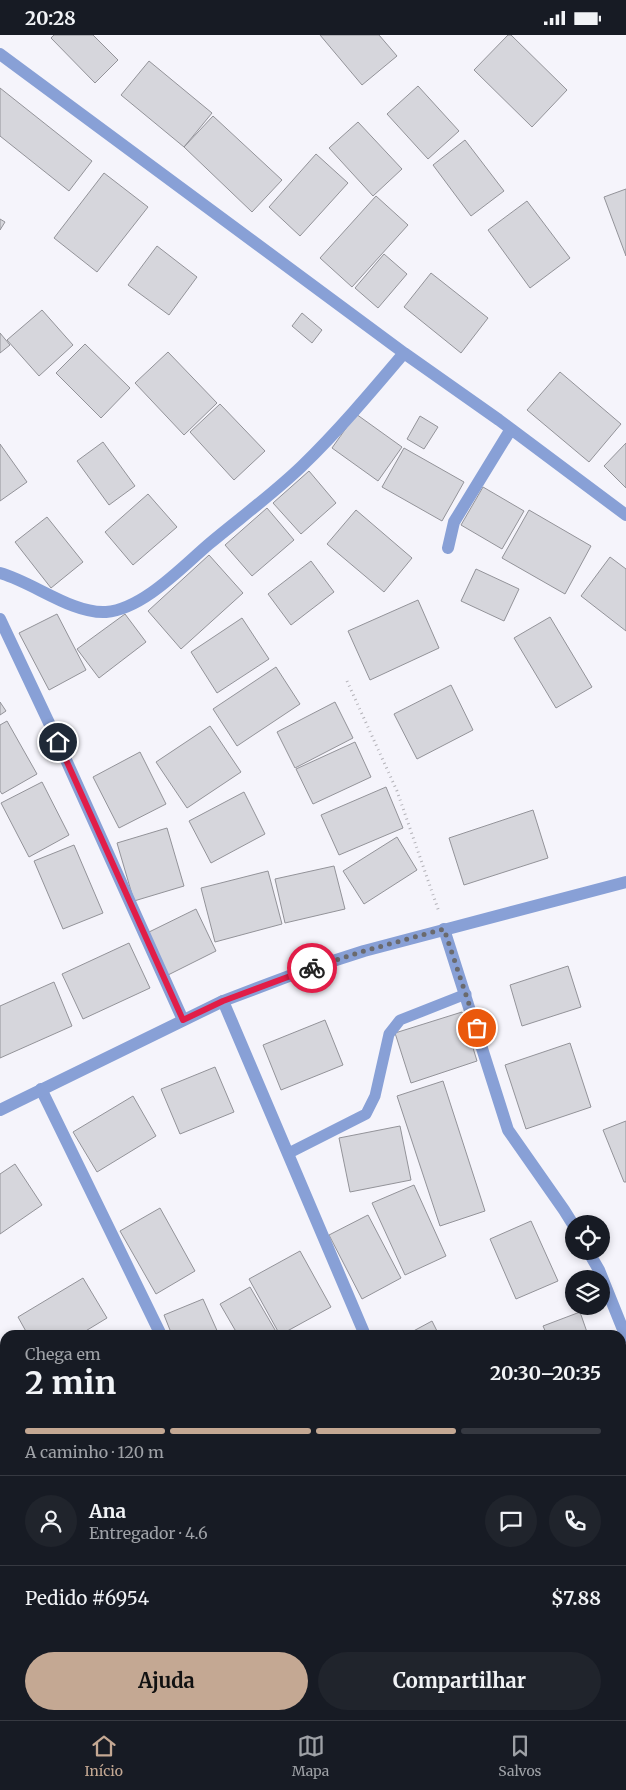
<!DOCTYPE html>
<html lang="pt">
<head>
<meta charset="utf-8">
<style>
	:root { --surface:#171b24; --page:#20242c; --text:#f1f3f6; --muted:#9ea1a6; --line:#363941; --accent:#c4a893 }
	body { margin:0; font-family:Merriweather,serif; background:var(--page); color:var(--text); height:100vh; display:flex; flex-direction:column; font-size:19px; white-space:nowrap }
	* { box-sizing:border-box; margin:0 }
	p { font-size:16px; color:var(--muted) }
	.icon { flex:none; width:28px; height:28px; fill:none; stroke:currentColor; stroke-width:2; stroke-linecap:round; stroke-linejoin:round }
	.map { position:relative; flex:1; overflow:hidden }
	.side { position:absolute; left:0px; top:1295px; width:626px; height:390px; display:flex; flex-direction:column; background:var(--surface); border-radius:15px 15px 0 0; box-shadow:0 2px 8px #0003 }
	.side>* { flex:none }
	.fabs { position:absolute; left:565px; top:1180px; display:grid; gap:10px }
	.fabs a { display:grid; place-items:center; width:45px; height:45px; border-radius:50%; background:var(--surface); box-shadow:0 2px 8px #0003; font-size:25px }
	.pin { position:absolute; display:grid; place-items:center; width:42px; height:42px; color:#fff; margin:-21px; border:2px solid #fff; border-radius:50%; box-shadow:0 1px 5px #0007 }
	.courier { position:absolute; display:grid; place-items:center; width:50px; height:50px; margin:-25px; border:4px solid #e11d48; border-radius:50%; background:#fff; color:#222; box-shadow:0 1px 6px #0007 }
	.overview em { font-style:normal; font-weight:700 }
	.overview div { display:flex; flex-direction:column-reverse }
	.overview { display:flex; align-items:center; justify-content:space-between; height:85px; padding:0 25px }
	h1 { font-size:32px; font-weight:700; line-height:38px }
	.bar { display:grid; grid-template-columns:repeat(4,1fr); gap:8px 5px; align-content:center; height:60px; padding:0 25px }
	.bar i { height:6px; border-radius:4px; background:var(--line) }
	.bar .on { background:var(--accent) }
	.bar p { grid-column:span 4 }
	.line { display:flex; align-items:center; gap:12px; padding:0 25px; border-top:1px solid var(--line) }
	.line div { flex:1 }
	.round { display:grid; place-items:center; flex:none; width:52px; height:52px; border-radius:26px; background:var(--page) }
	.primary-button { display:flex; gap:10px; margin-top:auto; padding:10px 25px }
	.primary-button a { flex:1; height:58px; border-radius:30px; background:var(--accent); color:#111; font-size:20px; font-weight:700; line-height:58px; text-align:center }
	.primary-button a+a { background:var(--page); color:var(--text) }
	.status { display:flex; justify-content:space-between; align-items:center; height:35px; padding:0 25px; background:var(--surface); direction:ltr }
	.status svg { height:14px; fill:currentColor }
	.menu { display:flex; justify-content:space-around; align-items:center; height:70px; border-top:1px solid var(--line); background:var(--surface); font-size:14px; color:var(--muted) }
	.menu a { display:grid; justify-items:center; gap:2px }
	.menu .on { color:var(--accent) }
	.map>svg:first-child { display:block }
	.building { fill:#d6d6dc; stroke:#939399 }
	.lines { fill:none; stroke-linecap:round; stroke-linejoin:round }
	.path { stroke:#b4b3b9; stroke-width:3; stroke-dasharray:1 4; stroke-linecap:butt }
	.service { stroke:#88a0d6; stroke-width:11 }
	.minor { stroke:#88a0d6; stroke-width:12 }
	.tertiary { stroke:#88a0d6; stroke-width:12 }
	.done { stroke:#6a6a6d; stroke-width:5; stroke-dasharray:0 9 }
	.route { stroke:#e11d48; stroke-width:6 }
</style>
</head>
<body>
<div class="status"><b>20:28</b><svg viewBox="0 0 49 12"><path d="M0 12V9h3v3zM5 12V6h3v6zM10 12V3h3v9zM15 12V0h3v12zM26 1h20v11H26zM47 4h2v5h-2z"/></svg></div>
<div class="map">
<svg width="626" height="1685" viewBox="0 0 626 1685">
	<rect width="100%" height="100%" fill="#f5f4fb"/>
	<path class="building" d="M54 0H93L118 25 95 48 51 3Z
		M320 0H379L397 21 362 50Z
		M508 0H511L567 55 532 92 474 35Z
		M149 26 212 78 184 112 121 60Z
		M418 51 459 96 428 124 387 79Z
		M0 53 92 126 69 156 0 101Z
		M213 81 282 145 252 177 184 112Z
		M358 87 402 134 373 161 329 113Z
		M465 105 504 156 471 181 433 130Z
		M316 119 348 148 300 201 269 172Z
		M104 138 148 172 97 237 54 203Z
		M626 154V221L604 162Z
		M376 161 408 190 352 252 320 223Z
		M527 166 570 223 530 253 488 195Z
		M0 184 5 187 0 195Z
		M157 211 197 242 169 280 128 250Z
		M384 219 407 239 378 273 355 253Z
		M431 238 488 283 461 318 404 272Z
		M42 275 73 310 39 341 7 305Z
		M302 278 322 295 312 308 292 291Z
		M0 298 10 310 0 318Z
		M85 309 130 353 101 383 56 338Z
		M168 317 217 368 184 400 135 348Z
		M560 337 621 389 589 427 527 375Z
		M220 369 265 416 234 445 190 397Z
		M356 379 402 412 378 446 332 413Z
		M420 381 438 392 424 414 407 404Z
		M103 407 135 451 109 470 77 426Z
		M626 408V453L604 431Z
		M0 409 27 447 0 466Z
		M404 413 464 447 442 486 382 452Z
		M309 436 336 468 301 499 273 468Z
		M483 452 524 476 502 514 461 490Z
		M148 459 177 492 133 530 105 497Z
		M267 473 294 505 252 541 225 510Z
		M356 475 412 523 384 557 327 509Z
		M529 475 591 511 565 559 502 523Z
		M47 482 83 527 51 553 15 507Z
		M209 520 243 558 181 614 148 576Z
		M610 522 626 534V596L581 561Z
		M311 526 334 557 291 590 268 559Z
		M476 534 519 554 504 586 461 566Z
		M418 565 439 613 370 645 348 596Z
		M57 579 86 635 49 655 19 598Z
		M125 579 146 607 99 643 77 614Z
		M550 582 592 652 556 673 514 603Z
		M242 583 269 624 217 658 191 617Z
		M276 632 300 669 237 711 213 674Z
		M451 650 473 695 417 724 394 679Z
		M0 667 6 676 0 680Z
		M335 667 353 703 295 733 277 697Z
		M7 686 37 739 2 759 0 756V690Z
		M210 691 241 737 187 773 156 727Z
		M355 707 371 742 313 769 296 734Z
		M140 717 166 769 119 793 93 742Z
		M42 747 69 800 29 822 1 768Z
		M386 752 403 793 339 820 321 780Z
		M244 757 265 799 211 828 189 786Z
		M533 775 548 823 464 850 449 803Z
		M167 793 184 851 134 866 117 808Z
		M397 802 417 835 364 869 343 836Z
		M74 810 103 878 63 894 34 826Z
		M334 831 345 874 285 888 275 844Z
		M268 836 282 889 215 907 201 853Z
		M196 874 216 916 168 940 147 898Z
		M129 908 150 953 83 984 62 939Z
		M568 931 581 972 522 991 510 950Z
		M54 947 72 991 0 1023V971Z
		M462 977 477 1026 411 1048 395 998Z
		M325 985 343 1030 281 1055 263 1010Z
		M570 1008 591 1072 526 1094 505 1030Z
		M215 1032 234 1077 180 1099 161 1054Z
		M443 1046 485 1176 440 1191 397 1061Z
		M133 1061 156 1101 97 1137 73 1097Z
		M626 1086V1147H624L603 1095Z
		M400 1091 411 1145 350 1157 339 1103Z
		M15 1129 42 1170 0 1199V1139Z
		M414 1150 446 1221 405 1240 372 1168Z
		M160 1173 195 1236 156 1259 120 1196Z
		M368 1180 401 1243 362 1264 329 1200Z
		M531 1186 558 1246 516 1264 490 1204Z
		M300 1216 331 1272 280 1300 249 1244Z
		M83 1243 107 1283 79 1300H28L18 1282Z
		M250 1252 278 1300H238L220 1269Z
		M203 1264 219 1300H172L164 1280Z
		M580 1277 588 1300H547L543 1291Z
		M432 1286 439 1300H406Z
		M621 1405 626 1417V1456L621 1458Z
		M626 1466V1509L621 1511V1468Z
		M626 1516V1567L621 1555V1518Z
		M301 1680H355L358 1685H301L299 1681Z"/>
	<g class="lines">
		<path class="path" d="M347 646 397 756 439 877"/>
		<path class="service" d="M289 1118 366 1079 375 1061 389 999 400 985 466 959"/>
		<path class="minor" d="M0 19 404 318 499 385 626 480
			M448 513 454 487 511 394
			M0 538C33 547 72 579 106 577 143 574 182 532 209 509 240 483 273 459 302 431 339 395 371 357 404 318
			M0 584 58 707 183 985
			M444 894 508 1095 564 1175 574 1191
			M223 966 365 1300
			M41 1054 161 1300
			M588 1216 599 1235 626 1302
			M0 1529 5 1540
			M50 1680 51 1685
			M536 1680 537 1685
			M248 1685 258 1680"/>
		<path class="tertiary" d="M0 1075 223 966 305 935 364 916 626 847"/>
	</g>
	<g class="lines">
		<path class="done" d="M312 933 364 916 444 894 477 993"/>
		<path class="route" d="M58 707 183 985 223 966 312 933"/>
	</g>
</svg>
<div class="fabs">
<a><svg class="icon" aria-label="locate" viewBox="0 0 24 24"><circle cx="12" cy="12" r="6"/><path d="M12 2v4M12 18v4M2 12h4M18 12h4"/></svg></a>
<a><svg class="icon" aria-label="layers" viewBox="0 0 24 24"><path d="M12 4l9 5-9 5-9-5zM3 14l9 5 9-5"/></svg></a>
</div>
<div class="pin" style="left:477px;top:993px;background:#ea580c"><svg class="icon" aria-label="bag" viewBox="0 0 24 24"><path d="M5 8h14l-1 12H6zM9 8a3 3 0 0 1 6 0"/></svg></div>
<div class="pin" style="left:58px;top:707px;background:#1f2937"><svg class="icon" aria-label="home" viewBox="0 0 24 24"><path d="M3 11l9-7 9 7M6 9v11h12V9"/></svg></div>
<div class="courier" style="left:312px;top:933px"><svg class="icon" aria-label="bike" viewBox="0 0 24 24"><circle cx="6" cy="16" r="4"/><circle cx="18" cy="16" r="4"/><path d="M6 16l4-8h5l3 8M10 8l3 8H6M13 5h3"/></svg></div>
<section class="side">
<div class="overview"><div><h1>2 min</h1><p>Chega em</p></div><em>20:30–20:35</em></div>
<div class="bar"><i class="on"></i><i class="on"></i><i class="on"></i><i></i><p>A caminho · 120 m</p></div>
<div class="line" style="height:90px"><a class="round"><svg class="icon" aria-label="person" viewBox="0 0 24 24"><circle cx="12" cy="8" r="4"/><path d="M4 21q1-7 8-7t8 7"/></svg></a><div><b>Ana</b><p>Entregador · 4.6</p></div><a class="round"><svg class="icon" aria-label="chat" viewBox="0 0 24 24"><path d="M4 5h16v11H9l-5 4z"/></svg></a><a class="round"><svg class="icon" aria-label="phone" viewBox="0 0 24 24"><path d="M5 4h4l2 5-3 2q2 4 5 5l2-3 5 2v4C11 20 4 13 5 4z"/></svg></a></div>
<div class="line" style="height:65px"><div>Pedido #6954</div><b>$7.88</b></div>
<div class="primary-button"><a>Ajuda</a><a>Compartilhar</a></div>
</section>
</div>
<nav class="menu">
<a class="on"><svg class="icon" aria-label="home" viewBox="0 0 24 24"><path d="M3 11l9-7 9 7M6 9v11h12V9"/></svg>Início</a>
<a><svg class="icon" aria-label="map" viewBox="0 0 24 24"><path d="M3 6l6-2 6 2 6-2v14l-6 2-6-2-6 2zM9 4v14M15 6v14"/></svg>Mapa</a>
<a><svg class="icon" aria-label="saved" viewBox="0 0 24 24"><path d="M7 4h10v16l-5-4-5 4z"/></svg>Salvos</a>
</nav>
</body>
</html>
